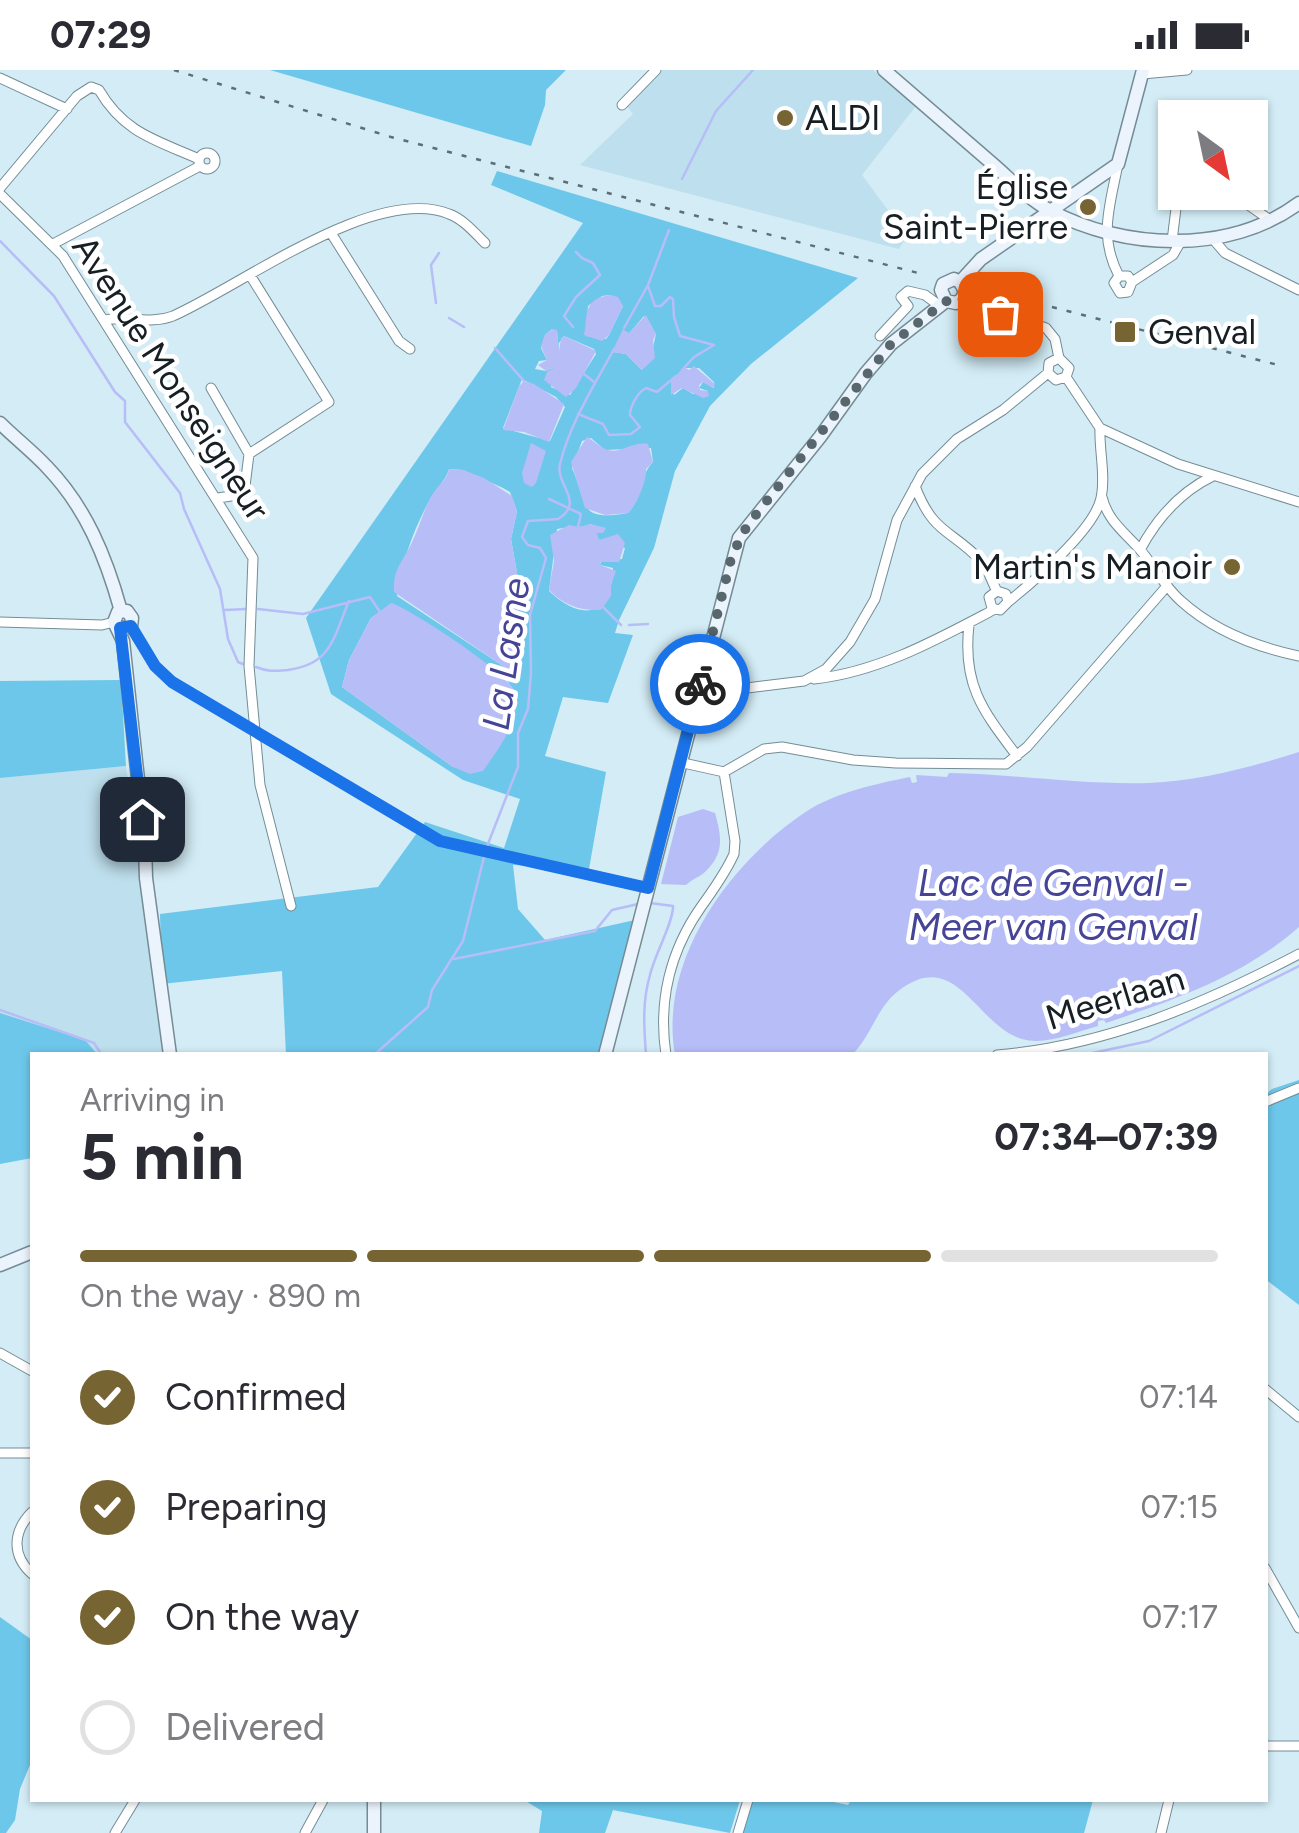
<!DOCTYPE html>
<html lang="en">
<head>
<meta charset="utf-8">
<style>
	:root { --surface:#fff; --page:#f2f2f3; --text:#2b2b33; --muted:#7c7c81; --line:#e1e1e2; --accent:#776433 }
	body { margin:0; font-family:Figtree,sans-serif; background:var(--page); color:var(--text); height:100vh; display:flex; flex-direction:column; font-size:38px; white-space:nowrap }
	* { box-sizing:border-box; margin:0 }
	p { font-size:32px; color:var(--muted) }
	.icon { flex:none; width:55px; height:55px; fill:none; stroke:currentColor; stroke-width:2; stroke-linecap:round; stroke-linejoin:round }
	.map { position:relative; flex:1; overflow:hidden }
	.panel { position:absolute; left:30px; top:982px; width:1238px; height:750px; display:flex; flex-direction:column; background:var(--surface); border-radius:0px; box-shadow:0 2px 8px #0004 }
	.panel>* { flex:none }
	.needle { width:65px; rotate:147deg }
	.tools { position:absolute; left:1158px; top:30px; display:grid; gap:20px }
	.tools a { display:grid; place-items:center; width:110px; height:110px; border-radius:0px; background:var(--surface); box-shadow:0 2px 8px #0004; font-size:50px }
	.pin { position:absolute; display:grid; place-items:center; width:85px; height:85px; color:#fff; margin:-42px; border-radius:20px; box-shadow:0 5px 15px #0006 }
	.courier { position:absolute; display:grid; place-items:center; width:100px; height:100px; margin:-50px; border:8px solid #1a73e8; border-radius:50%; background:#fff; color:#222; box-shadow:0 2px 12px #0007 }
	.headline em { font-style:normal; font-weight:700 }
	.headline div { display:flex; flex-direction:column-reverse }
	.headline { display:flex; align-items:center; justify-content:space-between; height:170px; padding:0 50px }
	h1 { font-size:65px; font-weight:700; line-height:75px }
	.bar { display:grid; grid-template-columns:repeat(4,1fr); gap:15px 10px; align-content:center; height:120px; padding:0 50px }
	.bar i { height:12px; border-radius:8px; background:var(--line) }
	.bar .current { background:var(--accent) }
	.bar p { grid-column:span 4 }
	ol { padding:0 50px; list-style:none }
	li { display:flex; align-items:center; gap:30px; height:110px }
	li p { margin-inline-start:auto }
	li .icon { padding:10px; border-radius:50%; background:var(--accent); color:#fff; stroke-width:4 }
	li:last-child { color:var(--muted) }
	li i { width:55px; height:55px; border:5px solid var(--line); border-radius:50% }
	.status { display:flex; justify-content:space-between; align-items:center; height:70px; padding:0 50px; background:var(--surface); direction:ltr }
	.status svg { height:28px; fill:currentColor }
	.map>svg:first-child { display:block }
	.built { fill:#bedfed }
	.green { fill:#6dc7ea; fill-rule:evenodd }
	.water { fill:#b7bdf7 }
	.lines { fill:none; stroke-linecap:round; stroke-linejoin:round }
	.stream { stroke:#b7bdf7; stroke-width:2.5 }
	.street-casing { stroke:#758c95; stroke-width:11 }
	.secondary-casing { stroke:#758c95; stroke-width:15 }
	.street { stroke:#fff; stroke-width:9 }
	.secondary { stroke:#ebf3fd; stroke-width:12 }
	.rail { stroke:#5f6e75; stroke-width:2.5; stroke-dasharray:5 10; stroke-linecap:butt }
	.done { stroke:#58676d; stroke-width:10; stroke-dasharray:0 18 }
	.route { stroke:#1a73e8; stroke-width:12 }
	.poi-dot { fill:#776433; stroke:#fff; stroke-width:4 }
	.labels { text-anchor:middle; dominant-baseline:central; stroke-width:9; stroke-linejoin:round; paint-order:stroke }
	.poi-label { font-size:35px; fill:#161f23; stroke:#fff; text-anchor:start }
	.street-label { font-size:35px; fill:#161f23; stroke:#fff }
	.water-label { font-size:38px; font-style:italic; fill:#454497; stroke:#fff }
</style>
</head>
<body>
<div class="status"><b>07:29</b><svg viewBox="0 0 49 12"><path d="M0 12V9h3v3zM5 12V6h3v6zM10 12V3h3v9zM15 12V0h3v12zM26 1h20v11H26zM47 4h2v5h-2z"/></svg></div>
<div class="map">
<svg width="1299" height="1763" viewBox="0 0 1299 1763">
	<rect width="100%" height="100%" fill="#d3ecf6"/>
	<path class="built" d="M662 0H873L916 36 862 105 907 166 899 179 580 95 633 44 626 35Z
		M126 696 165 985H98L84 970 0 943V708Z"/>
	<path class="green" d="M270 0H566L546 20 545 35 531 76Z
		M497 101 858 208 751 294 710 336 675 401 654 478 619 550 615 563 633 565 608 633 563 627 545 686 606 702 589 799 513 795 518 839 545 870 635 850 607 985H286L282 901 162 914 160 844 378 817 425 752 504 778 520 729 463 710 331 624 306 548 583 153 491 115ZM610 225 623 236 609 265 606 269 586 266 588 236 602 226ZM644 246 656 264 652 282 642 300 626 284 613 282ZM552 259 557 261 559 282V273L564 266 594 279 596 284 570 325 551 317 557 296 546 301 535 299 539 291 547 290 541 278 545 265ZM684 298H699L714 312V318L703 312 699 318 708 321 693 324 683 318 674 325 672 313ZM522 309 556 327 565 337 550 371 503 358ZM591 368 605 380 651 378 653 392C639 406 642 429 628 443 577 452 588 434 572 398L582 371ZM449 399 463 400 503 418 510 422 517 441 511 469 519 514V593L514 599 506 598 397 526C402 493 412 463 428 433 434 420 446 411 449 399ZM591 454 601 462 597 463V469L625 478 622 489 601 491 600 495 613 498C612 547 582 552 549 521L557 459C569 456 579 459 591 454ZM391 534 504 606 517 625 510 656 453 697 342 617 349 590 371 548Z
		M121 610 126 696 0 708V611Z
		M0 943 85 970 98 985H32V1088L0 1094Z
		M1299 1010V1235L1265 1209V1025L1272 1019Z
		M0 1547 32 1570V1690L20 1719 15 1750 6 1763H0Z
		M524 1730H740L730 1763 613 1740 605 1763H539L542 1741Z
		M752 1730H823L848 1735 851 1730H1093L1084 1763H743Z"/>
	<path class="water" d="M610 225 618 227 623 236 609 265 602 271 584 265C588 246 582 229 610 225Z
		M646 245 656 264 653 270 655 288 642 300 626 284 612 282 623 259 629 263Z
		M552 259 557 260 559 281 561 268 564 266 596 281 576 318 566 327 544 310 547 302 557 296 546 301 538 295 547 290 541 276 545 265Z
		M694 296 715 314 713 318 703 312 699 315 700 320 708 321 709 326 703 328 682 318 671 325V311L684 297 689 300Z
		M524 311 534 314 564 334 549 372 524 362 503 360 519 316Z
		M587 367C593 370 601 378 608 380 621 384 632 371 648 374L653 392 646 399C647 410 637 435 628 443L605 445 585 438 571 392Z
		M531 373 546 381 536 413 532 417 524 413 522 403Z
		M449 399 463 400 484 408 512 426 517 441 511 469 519 514V594L514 599 506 598 394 522C392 499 405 489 413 470 420 455 424 439 432 425 438 415 447 410 449 399Z
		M591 454 606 458 603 463H597L599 470 618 464 625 473 619 492H600V495L616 501 611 515V526L601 540C582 541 564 536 549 520L554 491 550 465 569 455 579 457Z
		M391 533C411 539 513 606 516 624 521 650 497 681 483 701L470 704 453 697 342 617 349 590 371 548Z
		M1299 682V857C1245 905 1175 930 1106 953L1104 950 1098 951V956C1076 962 1045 976 1022 969 975 955 956 875 897 922 877 938 871 966 852 985H675C658 889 731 791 807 741 837 722 876 714 910 707L912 713 917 712 916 705 947 707 949 703C1016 704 1082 715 1149 713 1200 711 1251 697 1299 682Z
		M703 739 715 743C721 765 725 782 707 800 701 807 693 808 686 815L661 814 678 747Z"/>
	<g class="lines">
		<path class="stream" d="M682 109 716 41 753 0
			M0 171 54 226 115 322 125 331V352L180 423 184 439 220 519 228 569 238 592 243 594
			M648 216 655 236H661L670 227 673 229 674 247 680 266 714 275 694 287 682 300
			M436 233 431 195 439 183
			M449 248 464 257
			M573 257 564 246 576 227 600 205 593 193 582 188 576 182
			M624 258 648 215 669 160
			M495 278 524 311
			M584 304 594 312
			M578 344 603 354 609 365 631 364 640 357 630 345C630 336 638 322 646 318L657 322 676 306
			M549 429 581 444 578 457
			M603 537 621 555
			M258 539 303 544 370 527 380 542
			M225 540 246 539
			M629 555 648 554
			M256 597C268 602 275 601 288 600 332 594 333 568 349 531
			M486 779 518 697V663L528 639 531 603 530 545 546 488 540 478 528 475 522 467 528 451 558 449C586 432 555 415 560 394 570 353 594 316 614 279
			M454 889 595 861 612 840 638 834
			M0 940 94 973 102 985
			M374 985 428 937 432 920 463 871 484 787
			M646 985C644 957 642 932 650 905 654 886 674 851 673 836L650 833
			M1083 985 1149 971 1299 896"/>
		<defs>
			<path id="street" d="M1142 4 1187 0
				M0 8 67 39
				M622 35 656 0
				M199 91a8 8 0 1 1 16 0a8 8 0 1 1-16 0Z
				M1118 94C1110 136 1098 166 1119 206H1128L1132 212
				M0 118 77 26 91 17 99 20C124 63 156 70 199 89
				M1230 122 1270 150
				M0 124 63 186 253 488 249 596 260 715 291 836
				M331 163 399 271 410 279
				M1212 168 1225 183 1299 220
				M1172 171 1178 122
				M53 174 200 96
				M1119 206 1114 213 1120 223 1128 222 1132 212
				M1132 212 1173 185 1181 171
				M962 229 1046 258 1055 269 1059 288 1069 298 1066 307 1056 310 1048 303 1049 293 1059 288
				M105 250C127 245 150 255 173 246 241 216 375 114 449 144 463 149 474 162 485 173
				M880 266 908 236 901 227 908 221 925 225 940 236
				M1066 307 1100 358 1178 394 1299 432
				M211 318 249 384 329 332 250 205
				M915 416C934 466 952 459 982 492 989 500 991 511 997 521L1006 524 1008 532 1000 540 992 538 989 527 997 521
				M1102 427C1108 452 1126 463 1142 482 1155 498 1165 517 1181 531 1213 560 1256 577 1299 586
				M218 428 244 424 249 384
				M1140 480C1157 448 1180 422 1213 406
				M1008 532C1033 512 1095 459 1101 428 1106 406 1099 381 1100 358
				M0 552 102 555 114 552
				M969 555C962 615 983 641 1017 686
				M131 557 155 596 172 612 440 771 648 818
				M814 609C879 602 938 569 995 539
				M698 624 804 611 826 599 850 572 875 529 897 450 922 404 957 369 1003 340 1048 303
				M679 692 724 702 764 679 782 677 853 690 896 693 1006 694 1027 677 1167 516
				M666 985C658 932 670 881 701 837 713 820 725 804 734 784L735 771 724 702
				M997 985C1105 976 1204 934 1299 884
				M1265 1032 1299 1018
				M0 1283 32 1301
				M1265 1319 1299 1347
				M0 1383H32
				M32 1442C13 1461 11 1485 32 1504
				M1265 1498 1299 1558
				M1265 1676H1299
				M115 1763 135 1730
				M305 1763 323 1730
				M738 1763 748 1730
				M1161 1763 1169 1730"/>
			<path id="secondary" d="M884 0C921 32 958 64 995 96 1012 111 1029 129 1049 140 1123 180 1229 185 1299 133
				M960 212 981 189 1118 94 1143 0
				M946 231 941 220 943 214 954 209 960 212
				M946 231 956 233 962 229 965 221 960 212
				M0 353C15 368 32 381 46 396 86 437 106 487 121 541
				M119 558 131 557 132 548 127 541 118 542 114 552 123 571 145 774 146 808 170 985
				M605 985 739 468 820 367 866 303 891 274 946 231
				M0 1195 32 1182
				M374 1763V1730"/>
		</defs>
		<use href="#street" class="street-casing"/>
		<use href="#secondary" class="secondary-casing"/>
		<use href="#street" class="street"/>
		<use href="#secondary" class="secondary"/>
		<path class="rail" d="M174 0 391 67 922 204
			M1052 237 1282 296"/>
	</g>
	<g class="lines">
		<path class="done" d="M700 614 732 485 747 456 891 274 946 231 952 234 962 229 1000 244"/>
		<path class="route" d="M142 749 120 558 131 556 155 596 172 612 440 771 648 818 700 614"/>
	</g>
	<g class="poi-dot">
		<circle cx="785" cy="48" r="10"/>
		<circle cx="1088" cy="137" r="10"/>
		<rect x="1113" y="250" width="24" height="24" rx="5"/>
		<circle cx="1232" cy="497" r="10"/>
	</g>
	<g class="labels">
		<g class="poi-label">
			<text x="805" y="48">ALDI</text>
			<text x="1068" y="117" text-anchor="end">Église<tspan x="1068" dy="40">Saint-Pierre</tspan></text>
			<text x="1148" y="262">Genval</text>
			<text x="1212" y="497" text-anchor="end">Martin's Manoir</text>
		</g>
		<g class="street-label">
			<text transform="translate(171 308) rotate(57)">Avenue Monseigneur</text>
			<text transform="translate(1115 928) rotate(-17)">Meerlaan</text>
		</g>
		<g class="water-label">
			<text transform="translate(506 584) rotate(-82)">La Lasne</text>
			<text x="1053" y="813">Lac de Genval -<tspan x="1053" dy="44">Meer van Genval</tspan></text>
		</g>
	</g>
</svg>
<div class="tools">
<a><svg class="needle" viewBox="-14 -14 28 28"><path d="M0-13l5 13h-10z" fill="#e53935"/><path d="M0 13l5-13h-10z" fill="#7c7c81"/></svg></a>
</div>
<div class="pin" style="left:1000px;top:244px;background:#ea580c"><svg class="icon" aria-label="bag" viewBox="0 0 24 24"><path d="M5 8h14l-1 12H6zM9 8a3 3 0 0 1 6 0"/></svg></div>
<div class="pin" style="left:142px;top:749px;background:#1f2937"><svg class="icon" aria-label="home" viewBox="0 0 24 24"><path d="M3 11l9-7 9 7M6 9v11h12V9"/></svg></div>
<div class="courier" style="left:700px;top:614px"><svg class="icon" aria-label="bike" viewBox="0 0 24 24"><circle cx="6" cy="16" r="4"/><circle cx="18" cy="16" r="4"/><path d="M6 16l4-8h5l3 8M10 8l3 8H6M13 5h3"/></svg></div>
<section class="panel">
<div class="headline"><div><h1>5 min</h1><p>Arriving in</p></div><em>07:34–07:39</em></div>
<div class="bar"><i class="current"></i><i class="current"></i><i class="current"></i><i></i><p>On the way · 890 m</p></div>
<ol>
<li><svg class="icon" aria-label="check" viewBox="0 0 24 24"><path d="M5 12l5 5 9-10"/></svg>Confirmed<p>07:14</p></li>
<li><svg class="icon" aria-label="check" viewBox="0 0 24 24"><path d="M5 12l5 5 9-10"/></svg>Preparing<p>07:15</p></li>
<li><svg class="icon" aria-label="check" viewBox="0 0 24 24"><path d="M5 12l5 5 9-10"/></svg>On the way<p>07:17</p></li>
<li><i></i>Delivered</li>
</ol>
</section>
</div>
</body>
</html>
